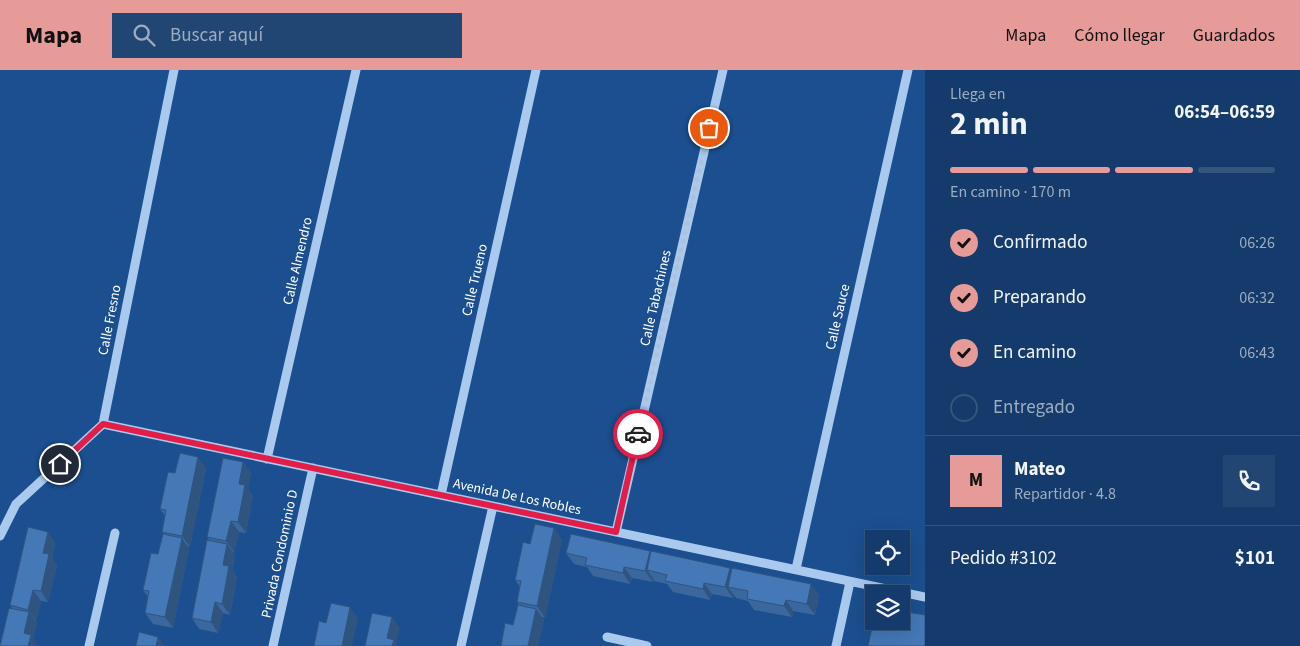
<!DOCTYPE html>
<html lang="es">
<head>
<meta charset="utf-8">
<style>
	:root { --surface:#143b6b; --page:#214673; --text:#f1f3f6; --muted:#9dadc1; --line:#33557e; --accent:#e69b98 }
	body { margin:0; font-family:"Source Sans 3",sans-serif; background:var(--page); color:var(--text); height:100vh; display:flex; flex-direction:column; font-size:19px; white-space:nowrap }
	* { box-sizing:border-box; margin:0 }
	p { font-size:16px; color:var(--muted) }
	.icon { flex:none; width:28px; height:28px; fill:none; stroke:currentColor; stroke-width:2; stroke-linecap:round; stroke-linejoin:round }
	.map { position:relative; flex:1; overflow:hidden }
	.sheet { display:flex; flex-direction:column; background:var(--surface); width:375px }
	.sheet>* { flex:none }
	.tools { position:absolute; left:865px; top:460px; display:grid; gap:10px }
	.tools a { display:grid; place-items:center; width:45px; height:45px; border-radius:0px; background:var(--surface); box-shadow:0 5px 20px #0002,0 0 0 1px var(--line); font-size:25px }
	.pin { position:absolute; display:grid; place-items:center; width:42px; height:42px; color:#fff; margin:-21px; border:2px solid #fff; border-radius:50%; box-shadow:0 1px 5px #0007 }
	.courier { position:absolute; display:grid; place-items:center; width:50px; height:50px; margin:-25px; border:4px solid #e11d48; border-radius:50%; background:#fff; color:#222; box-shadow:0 1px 6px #0007 }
	.headline em { font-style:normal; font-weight:700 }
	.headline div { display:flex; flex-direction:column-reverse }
	.headline { display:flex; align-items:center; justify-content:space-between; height:85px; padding:0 25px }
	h1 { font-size:32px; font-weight:700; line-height:38px }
	.bar { display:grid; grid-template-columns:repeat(4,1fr); gap:8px 5px; align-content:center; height:60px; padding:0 25px }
	.bar i { height:6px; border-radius:4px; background:var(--line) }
	.bar .active { background:var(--accent) }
	.bar p { grid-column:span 4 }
	.line { display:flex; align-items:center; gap:12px; padding:0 25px; border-top:1px solid var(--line) }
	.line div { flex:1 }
	.round { display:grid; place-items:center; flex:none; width:52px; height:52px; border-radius:0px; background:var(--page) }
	ol { padding:0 25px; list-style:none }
	li { display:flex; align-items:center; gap:15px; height:55px }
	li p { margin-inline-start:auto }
	li .icon { padding:5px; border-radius:50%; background:var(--accent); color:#111; stroke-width:4 }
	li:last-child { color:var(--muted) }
	li i { width:28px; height:28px; border:2px solid var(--line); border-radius:50% }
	header { display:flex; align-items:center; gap:30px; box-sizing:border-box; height:70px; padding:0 25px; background:var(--accent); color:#111 }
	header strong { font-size:24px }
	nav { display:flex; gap:28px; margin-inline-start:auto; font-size:18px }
	.search { width:350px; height:45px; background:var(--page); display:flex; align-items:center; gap:12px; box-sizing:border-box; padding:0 18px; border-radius:0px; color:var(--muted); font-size:19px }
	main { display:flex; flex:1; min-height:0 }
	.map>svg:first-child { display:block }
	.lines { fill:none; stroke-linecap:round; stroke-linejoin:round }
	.minor { stroke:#a9c9ee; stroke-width:9 }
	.wall { fill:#3a679d }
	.shaded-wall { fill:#305480 }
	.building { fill:#4478b7; stroke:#305480 }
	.done { stroke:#afc1d8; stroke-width:5; stroke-dasharray:0 9 }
	.route { stroke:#e11d48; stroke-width:6 }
	.labels { text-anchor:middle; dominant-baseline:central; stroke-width:4; stroke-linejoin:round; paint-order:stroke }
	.street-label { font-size:14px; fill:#fff; stroke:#1b4f8f }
</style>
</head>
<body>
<header>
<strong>Mapa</strong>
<div class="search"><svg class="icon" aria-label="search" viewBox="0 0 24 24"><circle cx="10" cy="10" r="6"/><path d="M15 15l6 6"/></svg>Buscar aquí</div>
<nav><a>Mapa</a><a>Cómo llegar</a><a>Guardados</a></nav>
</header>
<main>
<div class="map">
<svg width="925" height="576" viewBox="0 0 925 576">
	<rect width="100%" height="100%" fill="#1b4f8f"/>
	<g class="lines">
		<path class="minor" d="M103 354 925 527
			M267 389 356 0
			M441 425 536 0
			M616 462 723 0
			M0 466 16 434 103 354 174 0
			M796 499 908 0
			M607 567 647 576
			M89 576 115 463
			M273 576 313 398
			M461 576 493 436
			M836 576 850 512"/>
	</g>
	<path class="wall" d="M243 392 251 403 248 419 253 426 246 463 239 462 234 482H233L235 485 232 500 237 507 230 545 223 543 218 563 199 559 192 548 209 470 207 467Z
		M206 398 190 477 187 476 189 479 173 558 153 554 145 543 148 527 143 520 158 484 164 464 162 462 165 446 160 439 175 403Z
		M48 462 55 473 52 488 57 495 48 532 41 531 36 551H35L37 553 33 569 38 576H0L12 538 10 535Z
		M562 469 545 548 542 547 544 550 538 576H501L513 555 519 535 517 532 520 517 515 510 530 474Z
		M650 482 732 500 811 514 819 525 815 545 793 541 792 547 754 540 748 531 736 528 734 525 733 528 712 524 710 530 673 522 667 514 654 511V510L653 512 632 508 630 514 593 506 587 497 574 494 566 483Z"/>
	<path class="shaded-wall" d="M198 387 206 398 190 477 182 466Z
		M243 392 251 403 248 419 253 426 246 463 238 452 239 414Z
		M231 451 239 462 234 482 226 471Z
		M554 458 562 469 545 548 537 536Z
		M48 462 55 473 52 488 57 495 48 532 41 521 43 483Z
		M182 468 189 479 173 558 165 547Z
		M227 474 235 485 232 500 237 507 230 545 222 534 223 495Z
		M650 481 657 492 647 500 654 510 653 512 645 501Z
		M624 497 632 508 630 514 623 503Z
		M730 498 738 509 728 517 734 525 733 528 725 517Z
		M704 513 712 524 710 530 703 519Z
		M811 514 819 525 815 545 807 534Z
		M33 520 41 531 36 551 28 540Z
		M786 530 793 541 792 547 784 536Z
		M215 532 223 543 218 563 211 552Z
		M350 537 358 548 352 576H342Z
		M536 539 544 550 538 576H528Z
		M29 542 37 553 33 569 38 576H28L24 563Z
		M392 547 400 558 396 574 398 576H392L387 568Z
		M158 567 165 576H156Z"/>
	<path class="building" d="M180 383 198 387 182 466 162 462 166 440 160 439 168 402 175 403Z
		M223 388 243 392 239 414 245 415 238 452 231 451 226 471 207 467Z
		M535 454 554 458 537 536 517 532 521 511 515 510 523 472 530 474Z
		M28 457 48 462 43 483 49 484 41 521 33 520 28 540 10 535Z
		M163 464 182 468 165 547 145 543 149 521 143 520 151 483 158 484Z
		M571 464 650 481 645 501 624 497 623 503 585 495 587 488 566 483Z
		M207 470 227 474 223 495 229 496 222 534 215 532 211 552 192 548Z
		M651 481 730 498 725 517 704 513 703 519 665 511 667 505 647 500Z
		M732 498 811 514 807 534 786 530 784 536 747 529 748 521 728 517Z
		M331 533 350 537 342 576H314L319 551 326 553Z
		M518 535 536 539 528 576H501L505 553 513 555Z
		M9 538 29 542 24 563 31 565 28 576H0Z
		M901 541 925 545V576H868L874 549V551H901Z
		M372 543 392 547 387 568 394 570 392 576H365Z
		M139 562 158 567 156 576H136Z"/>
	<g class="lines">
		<path class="done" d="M638 364 709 58"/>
		<path class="route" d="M60 394 103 354 616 462 638 364"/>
	</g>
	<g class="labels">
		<g class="street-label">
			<text transform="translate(298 191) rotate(-77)">Calle Almendro</text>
			<text transform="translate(475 210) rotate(-77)">Calle Trueno</text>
			<text transform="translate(656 228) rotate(-77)">Calle Tabachines</text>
			<text transform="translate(838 247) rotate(-77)">Calle Sauce</text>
			<text transform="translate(110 250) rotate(-79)">Calle Fresno</text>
			<text transform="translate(517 427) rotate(12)">Avenida De Los Robles</text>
			<text transform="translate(280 484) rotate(-78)">Privada Condominio D</text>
		</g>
	</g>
</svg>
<div class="tools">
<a><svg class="icon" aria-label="locate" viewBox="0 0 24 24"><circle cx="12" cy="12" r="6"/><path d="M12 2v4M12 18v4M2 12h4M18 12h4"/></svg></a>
<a><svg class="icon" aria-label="layers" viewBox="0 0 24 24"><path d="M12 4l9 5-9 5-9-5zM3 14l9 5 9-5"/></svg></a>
</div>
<div class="pin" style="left:709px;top:58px;background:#ea580c"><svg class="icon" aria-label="bag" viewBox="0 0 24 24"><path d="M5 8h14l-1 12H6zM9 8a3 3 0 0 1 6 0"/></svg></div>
<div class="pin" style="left:60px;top:394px;background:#1f2937"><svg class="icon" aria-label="home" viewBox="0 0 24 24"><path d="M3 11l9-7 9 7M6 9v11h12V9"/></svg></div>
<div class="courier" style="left:638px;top:364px"><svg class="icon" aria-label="car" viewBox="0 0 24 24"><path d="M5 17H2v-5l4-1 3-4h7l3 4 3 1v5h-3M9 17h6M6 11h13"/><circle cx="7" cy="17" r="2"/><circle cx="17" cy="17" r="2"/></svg></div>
</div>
<section class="sheet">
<div class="headline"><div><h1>2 min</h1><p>Llega en</p></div><em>06:54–06:59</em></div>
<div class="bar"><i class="active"></i><i class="active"></i><i class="active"></i><i></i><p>En camino · 170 m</p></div>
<ol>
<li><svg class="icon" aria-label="check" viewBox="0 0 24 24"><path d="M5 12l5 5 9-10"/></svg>Confirmado<p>06:26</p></li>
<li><svg class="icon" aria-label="check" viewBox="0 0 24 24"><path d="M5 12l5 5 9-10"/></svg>Preparando<p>06:32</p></li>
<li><svg class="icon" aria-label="check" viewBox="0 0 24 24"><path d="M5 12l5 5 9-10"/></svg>En camino<p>06:43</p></li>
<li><i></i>Entregado</li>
</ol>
<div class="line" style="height:90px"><b class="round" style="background:var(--accent);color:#111">M</b><div><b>Mateo</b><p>Repartidor · 4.8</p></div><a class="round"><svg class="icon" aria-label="phone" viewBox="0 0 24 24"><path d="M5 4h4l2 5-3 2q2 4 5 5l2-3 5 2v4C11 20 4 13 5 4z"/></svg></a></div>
<div class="line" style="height:65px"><div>Pedido #3102</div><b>$101</b></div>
</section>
</main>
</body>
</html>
